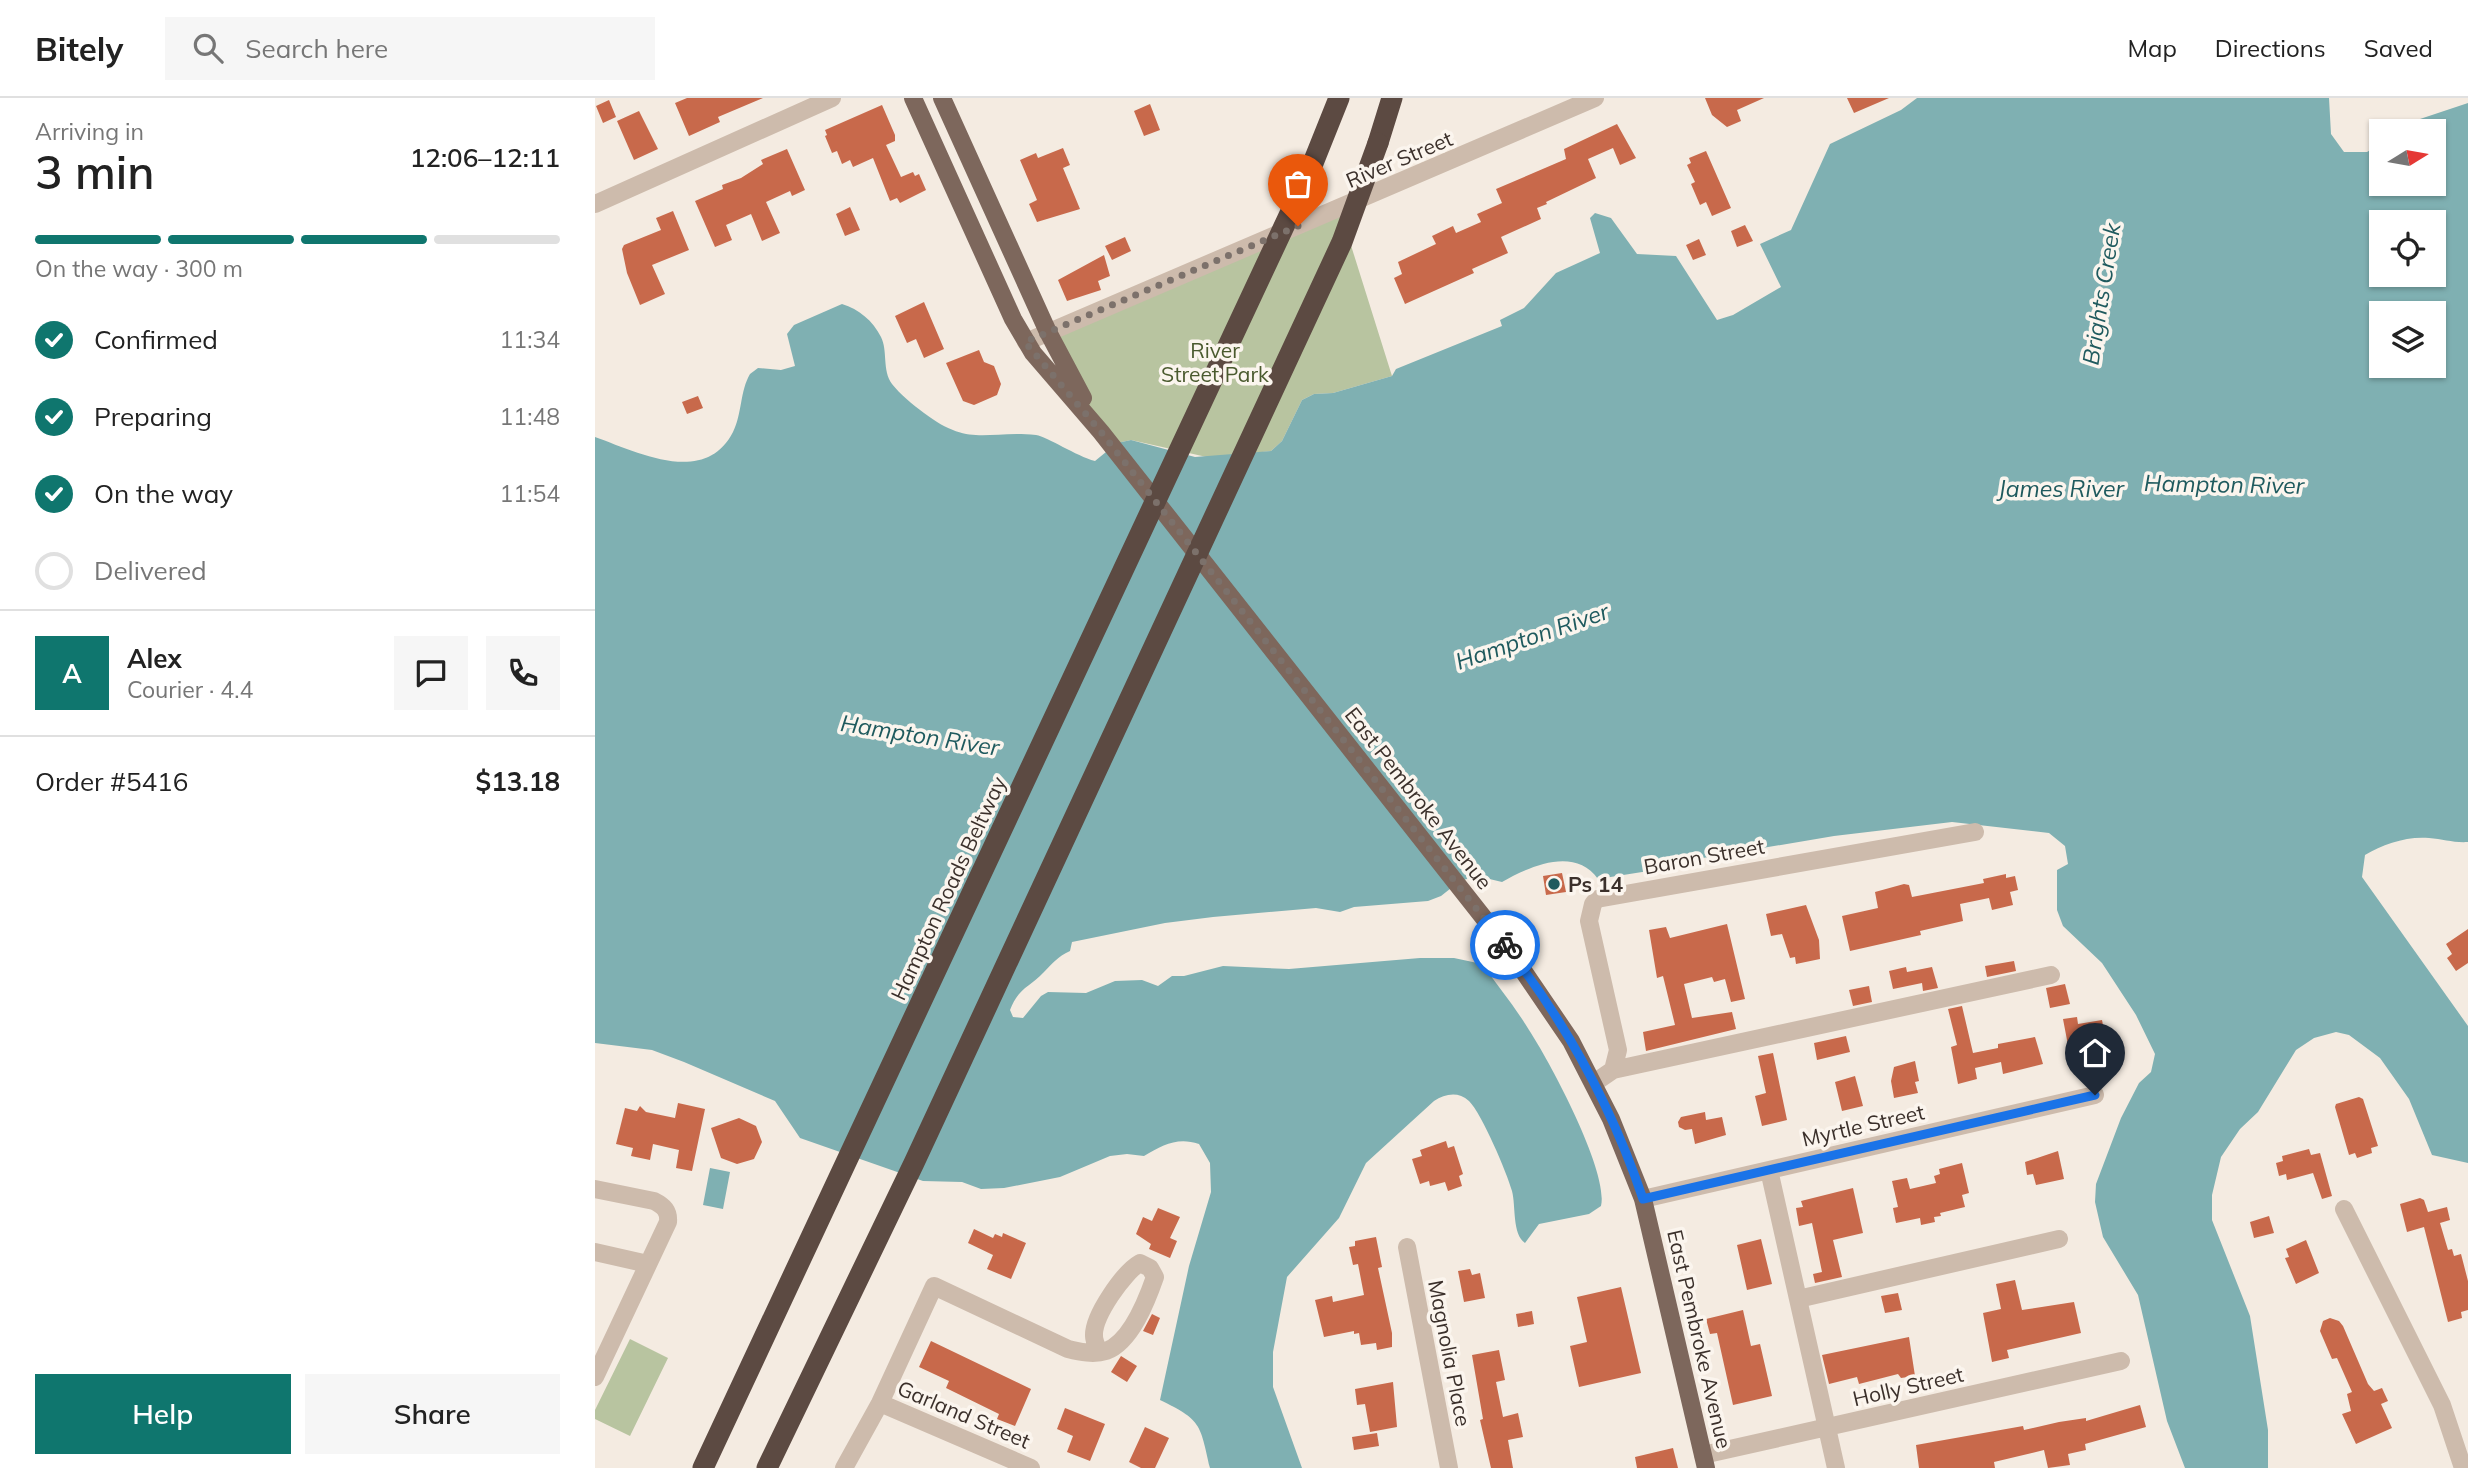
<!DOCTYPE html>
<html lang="en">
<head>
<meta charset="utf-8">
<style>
	:root { --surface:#fff; --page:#f6f6f6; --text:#222; --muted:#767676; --line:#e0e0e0; --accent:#0f766e }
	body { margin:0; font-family:Mulish,sans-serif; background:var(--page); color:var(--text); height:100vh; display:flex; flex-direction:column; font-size:26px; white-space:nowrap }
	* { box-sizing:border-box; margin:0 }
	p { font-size:23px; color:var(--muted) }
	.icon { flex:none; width:38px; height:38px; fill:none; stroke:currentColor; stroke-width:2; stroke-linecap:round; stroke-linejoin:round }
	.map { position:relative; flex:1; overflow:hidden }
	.drawer { display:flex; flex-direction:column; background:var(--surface); width:595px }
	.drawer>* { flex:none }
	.needle { width:46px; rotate:79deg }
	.tools { position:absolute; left:1774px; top:21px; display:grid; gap:14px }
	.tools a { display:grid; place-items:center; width:77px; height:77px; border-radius:0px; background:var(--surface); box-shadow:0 2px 5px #0004; font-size:35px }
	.pin { position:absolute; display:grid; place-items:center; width:60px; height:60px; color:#fff; margin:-72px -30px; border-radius:50% 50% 50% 0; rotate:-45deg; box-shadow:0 0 7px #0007 }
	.pin .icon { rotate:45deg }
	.courier { position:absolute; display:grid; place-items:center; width:70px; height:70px; margin:-35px; border:5px solid #1a73e8; border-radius:50%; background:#fff; color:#222; box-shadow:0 2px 9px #0007 }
	.headline em { font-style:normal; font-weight:600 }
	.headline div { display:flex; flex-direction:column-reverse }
	.headline { display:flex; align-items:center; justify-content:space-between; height:119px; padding:0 35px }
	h1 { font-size:46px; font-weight:600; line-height:52px }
	.bar { display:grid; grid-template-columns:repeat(4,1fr); gap:10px 7px; align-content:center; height:84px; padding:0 35px }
	.bar i { height:9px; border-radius:5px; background:var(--line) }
	.bar .current { background:var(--accent) }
	.bar p { grid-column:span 4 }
	.line { display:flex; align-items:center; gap:18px; padding:0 35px; border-top:2px solid var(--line) }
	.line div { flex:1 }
	.round { display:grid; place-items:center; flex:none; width:74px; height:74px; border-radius:0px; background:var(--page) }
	ol { padding:0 35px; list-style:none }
	li { display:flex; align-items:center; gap:21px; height:77px }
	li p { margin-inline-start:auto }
	li .icon { padding:7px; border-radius:50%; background:var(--accent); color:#fff; stroke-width:4 }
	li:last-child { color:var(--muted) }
	li i { width:38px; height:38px; border:4px solid var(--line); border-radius:50% }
	.button { display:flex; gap:14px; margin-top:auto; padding:14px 35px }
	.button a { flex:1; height:80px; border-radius:0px; background:var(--accent); color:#fff; font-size:28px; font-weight:600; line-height:80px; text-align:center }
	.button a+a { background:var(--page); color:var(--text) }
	header { display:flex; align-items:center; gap:42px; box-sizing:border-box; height:98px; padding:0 35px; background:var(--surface); border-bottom:2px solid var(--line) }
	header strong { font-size:33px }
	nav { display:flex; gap:38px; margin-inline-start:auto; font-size:24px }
	.search { width:490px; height:63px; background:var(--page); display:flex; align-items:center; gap:18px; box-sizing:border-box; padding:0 24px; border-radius:0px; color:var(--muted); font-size:26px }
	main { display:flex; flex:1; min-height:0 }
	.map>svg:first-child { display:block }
	.green { fill:#b8c4a0 }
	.water { fill:#7fb0b2; fill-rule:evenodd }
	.building { fill:#c8694b }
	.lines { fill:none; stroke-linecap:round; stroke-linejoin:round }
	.minor { stroke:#cdbbac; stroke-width:18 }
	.major { stroke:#7d675c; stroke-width:18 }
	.highway { stroke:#5c4a42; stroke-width:21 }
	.highway-bridge { stroke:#5c4a42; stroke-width:21 }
	.done { stroke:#7c716b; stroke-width:7; stroke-dasharray:0 12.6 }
	.route { stroke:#1a73e8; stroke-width:9 }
	.poi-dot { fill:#1f5a5e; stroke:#fbf5ee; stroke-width:2.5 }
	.labels { text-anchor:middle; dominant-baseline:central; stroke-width:7; stroke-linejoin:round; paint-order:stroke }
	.street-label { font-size:21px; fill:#3b302b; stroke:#fbf5ee }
	.park-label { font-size:21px; fill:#4a5a2e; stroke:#fbf5ee }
	.poi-label { font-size:21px; font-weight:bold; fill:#3b302b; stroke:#fbf5ee; text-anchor:start }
	.water-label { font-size:23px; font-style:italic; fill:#1f5a5e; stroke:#fbf5ee }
</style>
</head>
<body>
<header>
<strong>Bitely</strong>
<div class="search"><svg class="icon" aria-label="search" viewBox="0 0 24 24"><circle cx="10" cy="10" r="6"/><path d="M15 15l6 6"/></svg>Search here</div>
<nav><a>Map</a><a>Directions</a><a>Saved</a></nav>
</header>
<main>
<section class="drawer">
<div class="headline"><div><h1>3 min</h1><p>Arriving in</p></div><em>12:06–12:11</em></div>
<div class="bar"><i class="current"></i><i class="current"></i><i class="current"></i><i></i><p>On the way · 300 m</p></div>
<ol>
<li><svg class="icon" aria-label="check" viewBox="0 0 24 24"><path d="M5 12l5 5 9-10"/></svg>Confirmed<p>11:34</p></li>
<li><svg class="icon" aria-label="check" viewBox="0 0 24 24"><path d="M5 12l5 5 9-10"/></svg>Preparing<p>11:48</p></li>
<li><svg class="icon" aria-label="check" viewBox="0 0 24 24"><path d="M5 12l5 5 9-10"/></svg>On the way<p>11:54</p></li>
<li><i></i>Delivered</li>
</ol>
<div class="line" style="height:126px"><b class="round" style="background:var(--accent);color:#fff">A</b><div><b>Alex</b><p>Courier · 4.4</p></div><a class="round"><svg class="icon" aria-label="chat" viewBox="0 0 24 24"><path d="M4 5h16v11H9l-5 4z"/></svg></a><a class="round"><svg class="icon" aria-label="phone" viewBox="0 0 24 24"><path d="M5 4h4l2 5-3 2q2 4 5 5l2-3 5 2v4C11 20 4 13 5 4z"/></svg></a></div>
<div class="line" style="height:91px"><div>Order #5416</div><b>$13.18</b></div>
<div class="button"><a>Help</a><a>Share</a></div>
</section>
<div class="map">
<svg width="1873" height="1370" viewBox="0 0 1873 1370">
	<rect width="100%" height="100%" fill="#f4ebe1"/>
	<path class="green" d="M743 106 797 278 738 295 719 296 707 302 687 343 676 353 616 360 536 342 522 345 494 309 451 235Z
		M35 1241 73 1260 35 1338 0 1321V1312Z"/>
	<path class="water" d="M1322 0H1734L1736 36 1749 54H1772L1787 45V86H1839V33H1805L1825 21 1873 5V744C1859 745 1848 741 1834 740 1812 738 1788 746 1770 757L1767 779 1873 928V1065L1837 1057 1814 1001 1785 960 1754 937 1741 934 1719 940 1701 952 1663 1014 1645 1031 1626 1059 1617 1097V1122L1655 1218 1673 1332V1370H1590L1572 1323 1543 1197 1508 1139 1500 1104 1501 1086 1526 1020 1544 985 1556 974 1560 956 1541 917 1507 865 1468 828 1462 812V772L1473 766 1470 748 1454 735 1357 724 1239 738 1066 767V771L1003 781C980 748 935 768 907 784L882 778 865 783 846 798 833 803 759 809 745 814 721 810 618 819 570 825 477 844 475 853C462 859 458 865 449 874 434 890 424 889 415 912L418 919 428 920 446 898 453 894 491 895 520 883 547 882 563 888 577 878H589L628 868 694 871 825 860H859L887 866C903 888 920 909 934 932 955 964 1014 1074 1006 1108L994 1116 944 1126 930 1145C917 1136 921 1108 917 1093 912 1075 887 1016 874 1003 863 993 850 996 839 1003L771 1065 744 1120 692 1179 678 1254V1289L707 1370H615C605 1325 606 1322 565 1302L594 1168 616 1094 615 1065 604 1046C582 1039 568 1047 549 1058L532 1056 515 1058 465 1079 409 1090 386 1091 367 1084 328 1083 205 1040 180 1003 89 964 57 952 0 945V339C42 354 110 389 138 334 147 316 145 293 155 276L163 270 186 272 200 268 192 236 199 227 247 206C264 211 278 223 286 239 293 253 287 272 297 286 305 296 318 307 329 315 375 350 392 332 441 337 453 339 481 358 500 363L522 345 536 342 600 359 676 353 687 343 707 302 719 296 738 295 797 278 801 271 907 228 905 222 929 210 961 175 1005 155 995 120 1000 115 1016 120 1042 156 1081 158 1122 222 1138 217 1186 189 1165 146 1196 132 1235 46 1306 12ZM1787 124H1839V177H1787ZM1787 215H1839V268H1787Z
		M115 1070 135 1074 128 1111 108 1107Z"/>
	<path class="building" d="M92 0H168L123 19 125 24 94 38 80 5Z
		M1110 0H1169L1142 12 1146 23 1132 29 1117 17Z
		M1252 0H1294L1259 15Z
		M14 2 21 19 8 25 1 8Z
		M555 6 565 32 549 38 539 13Z
		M287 7 300 37V43L291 47 306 79 318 74 320 78 324 76 331 92 305 105 302 100 295 103 278 60 258 69 255 62 247 66 242 53 237 55 230 38 232 37 230 32Z
		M44 13 63 51 39 62 22 23Z
		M1022 26 1041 60 1025 67 1018 50 993 61 1001 80 951 104 952 106 942 110 946 121 906 139 913 155 877 171 879 175 810 206 799 180 807 176 803 164 841 146 837 138 858 128 861 135 886 124 882 116 907 105 901 91 971 61 969 51Z
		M468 50 475 67 468 70 485 111 442 124 434 106 442 102 425 62 441 55 443 60Z
		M192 51 210 92 197 98 195 93 171 104 185 135 167 143 156 116 131 127 137 142 120 149 100 103 128 91 127 87 146 80 168 66 166 62Z
		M1111 53 1136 110 1117 118 1111 104 1105 107 1096 86 1100 84 1092 67 1096 65 1094 60Z
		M255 109 265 132 250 138 241 116Z
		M78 113 94 152 57 167 70 196 45 207 32 175 27 151 29 147 66 132 61 120Z
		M1150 127 1158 143 1142 149 1136 133Z
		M530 139 536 153 517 162 510 148Z
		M1104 141 1111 157 1098 162 1091 147Z
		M509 157 515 178 503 183 506 192 472 203 463 182Z
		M329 204 349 251 329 260 321 241 312 245 300 218Z
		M384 252 389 264 399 268 406 286 402 297 379 307 368 303 351 265Z
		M103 298 108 310 92 316 87 304Z
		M967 775 971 794 951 797 948 778Z
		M1411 776V780L1420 778 1423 792 1415 794 1418 807 1397 812 1394 800 1365 806 1368 823 1325 833 1326 837 1255 853 1247 818 1283 810 1280 794 1309 786 1314 787 1317 799 1389 785 1388 781Z
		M1211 807 1224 842 1225 861 1201 866 1200 859 1195 860 1187 836 1176 838 1171 816Z
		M1132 826 1150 901 1136 904 1130 881 1119 884 1117 879 1089 886 1097 920 1137 914 1141 931 1051 953 1048 934 1080 927 1068 878 1062 880 1054 832 1071 829 1075 840Z
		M1873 831V865L1861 873 1852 860 1857 856 1851 846Z
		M1419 863 1421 873 1392 879 1390 868Z
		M1311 869 1312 874 1337 869 1343 890 1328 893 1327 885 1298 891 1294 873Z
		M1470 886 1475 906 1455 910 1451 890Z
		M1274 888 1277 904 1258 908 1254 892Z
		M1367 908 1378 955 1403 950V946L1440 939 1448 966 1408 976 1406 964 1380 970 1382 981 1363 986 1356 949 1362 947 1353 911Z
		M1482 919 1483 926 1507 922 1513 952 1501 954 1500 964 1480 968 1479 962 1476 963 1468 921Z
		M1251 938 1255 954 1222 962 1219 945Z
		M1178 955 1192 1022 1167 1028 1160 998 1171 995 1163 958Z
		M1320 963 1324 983 1320 984 1323 995 1299 1000 1296 983 1299 969Z
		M1260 978 1268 1008 1247 1013 1240 984Z
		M1764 999 1768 1001 1783 1048 1776 1050 1777 1055 1762 1060 1760 1055 1754 1057 1740 1009 1741 1006Z
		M83 1005 110 1011 97 1073 81 1070 84 1052 58 1046 55 1062 36 1058 38 1050 21 1046 30 1010 42 1013 45 1008 51 1014 80 1020Z
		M1110 1014 1111 1022 1127 1019 1131 1037 1100 1046 1097 1031 1090 1032 1084 1029 1083 1024 1086 1019Z
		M144 1020 161 1028 167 1044 159 1061 142 1066 126 1060 116 1030Z
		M851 1043 853 1050 859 1048 868 1076 864 1078 867 1088 853 1093 850 1084 835 1088 834 1083 825 1086 817 1061 827 1058 825 1052Z
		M1714 1051 1716 1057 1725 1055 1737 1098 1727 1101 1718 1075 1692 1082 1691 1076 1684 1078 1681 1065 1688 1063 1687 1058Z
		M1463 1053 1469 1081 1441 1087 1438 1076 1432 1077 1430 1064Z
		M1367 1065 1374 1095 1367 1097 1370 1109 1345 1115 1346 1118 1339 1119 1340 1124 1326 1127 1325 1120 1301 1125 1298 1110 1303 1109 1297 1083 1312 1080 1315 1091 1341 1085 1339 1078 1345 1076 1344 1071Z
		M1258 1090 1268 1135 1238 1142 1247 1179 1220 1185 1218 1176 1227 1174 1217 1125 1204 1128 1201 1110 1208 1109 1206 1103Z
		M1825 1100 1829 1102 1833 1114 1852 1109 1855 1122 1845 1125 1853 1152 1857 1151 1859 1158 1866 1156 1873 1183V1212L1866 1214 1867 1220 1853 1224 1829 1129 1812 1134 1805 1106Z
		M563 1110 585 1119 575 1140 582 1143 575 1160 554 1151 556 1146 541 1136 548 1119 557 1123Z
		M1674 1118 1679 1135 1659 1140 1655 1124Z
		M379 1131 398 1140 400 1136 407 1139 408 1135 431 1145 416 1181 392 1171 398 1157 373 1145Z
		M781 1139 787 1169 783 1170 797 1235V1249L782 1252 781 1245 766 1247 764 1235 759 1236V1233L729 1239 720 1202 737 1198 738 1204 769 1197 763 1166 758 1167 754 1149 760 1148V1143Z
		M1166 1141 1177 1186 1152 1192 1142 1147Z
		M1711 1142 1724 1175 1701 1186 1690 1160 1694 1159 1691 1151Z
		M875 1171 877 1177 885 1175 890 1200 869 1204 863 1173Z
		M1420 1182 1427 1212 1479 1204 1486 1235 1412 1252 1414 1260 1397 1264 1388 1215 1406 1211 1401 1186Z
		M1026 1189 1046 1275 984 1289 975 1248 992 1244 982 1199Z
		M1303 1195 1307 1212 1290 1215 1286 1198Z
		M1148 1212 1156 1248 1165 1246 1177 1298 1138 1307 1122 1235 1115 1236 1111 1221Z
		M937 1213 939 1226 923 1229 921 1216Z
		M557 1216 565 1220 558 1237 548 1233Z
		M1735 1220 1744 1223 1748 1228 1773 1286 1779 1293 1787 1290 1793 1303 1786 1306 1797 1330 1761 1346 1747 1316 1756 1313 1752 1296 1757 1294 1742 1260 1737 1261 1725 1233 1728 1223Z
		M1314 1239 1320 1278 1306 1280 1303 1276 1264 1286 1262 1279 1234 1286 1227 1257Z
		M336 1243 436 1291 420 1328 402 1321 404 1316 351 1290 354 1283 324 1269Z
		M904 1252 910 1282 901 1284 908 1319 923 1315 928 1339 913 1342 918 1370H896L885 1322 888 1321 877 1257Z
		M526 1258 542 1268 532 1284 516 1274Z
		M798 1284 802 1329 775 1334 770 1306 762 1307 760 1291Z
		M1545 1307 1551 1329 1490 1346 1491 1352 1473 1356 1475 1367 1453 1370 1449 1352 1399 1364 1400 1370H1324L1321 1347 1428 1328 1429 1332 1464 1324 1491 1320V1323Z
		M470 1310 510 1326 495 1363 472 1354 478 1338 462 1331Z
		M550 1329 574 1340 560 1370H546L534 1364Z
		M782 1335 784 1348 759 1352 757 1339Z
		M1078 1350 1083 1370H1042L1040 1359Z"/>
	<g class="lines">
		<path class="minor" d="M0 106 237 0
			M431 244 1000 0
			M1018 972 1456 877
			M999 985 1018 972 1023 952 994 823 998 806 1002 801 1380 734
			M1174 1072 1241 1370
			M0 1091 59 1103C69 1108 74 1113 73 1124L0 1279
			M1048 1101 1500 997
			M1749 1111 1847 1307 1868 1370
			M812 1149 854 1370
			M0 1154 53 1166
			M1203 1201 1464 1141
			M285 1305 436 1370
			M1108 1357 1526 1263
			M249 1370 285 1305 339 1188 473 1251C485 1254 499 1257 511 1253 536 1244 552 1202 560 1179L555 1170 545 1165C529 1174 498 1218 499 1238 499 1243 502 1249 504 1254"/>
		<path class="major" d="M318 0 418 221 438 255 506 334 914 852 976 943 1016 1021 1048 1101 1111 1370
			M347 0 453 234 488 300"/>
		<path class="highway" d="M783 45 797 0
			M714 75 744 0"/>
		<path class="highway-bridge" d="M108 1370 714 75
			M172 1370 319 1065 747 144 783 45"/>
	</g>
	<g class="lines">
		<path class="done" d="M703 128 430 244 506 334 910 847"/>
		<path class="route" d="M910 847C970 923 1017 1009 1048 1101L1500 997"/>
	</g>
	<circle class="poi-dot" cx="959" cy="786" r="7"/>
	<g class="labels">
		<g class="street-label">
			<text transform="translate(804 61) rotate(-23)">River Street</text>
			<text transform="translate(824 700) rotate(52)">East Pembroke Avenue</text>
			<text transform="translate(1109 758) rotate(-10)">Baron Street</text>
			<text transform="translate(353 790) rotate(-65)">Hampton Roads Beltway</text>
			<text transform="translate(1268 1027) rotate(-13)">Myrtle Street</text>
			<text transform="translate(1105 1241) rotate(77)">East Pembroke Avenue</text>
			<text transform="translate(855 1255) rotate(79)">Magnolia Place</text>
			<text transform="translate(1313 1288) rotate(-13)">Holly Street</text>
			<text transform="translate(369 1316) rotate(23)">Garland Street</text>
		</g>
		<g class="park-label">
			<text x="620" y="252">River<tspan x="620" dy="24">Street Park</tspan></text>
		</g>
		<g class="poi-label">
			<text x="973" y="786">Ps 14</text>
		</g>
		<g class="water-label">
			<text transform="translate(1506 196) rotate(-81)">Brights Creek</text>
			<text transform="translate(1629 386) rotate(1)">Hampton River</text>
			<text x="1466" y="390">James River</text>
			<text transform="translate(937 538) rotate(-19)">Hampton River</text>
			<text transform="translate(325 637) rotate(9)">Hampton River</text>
		</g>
	</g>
</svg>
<div class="tools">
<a><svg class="needle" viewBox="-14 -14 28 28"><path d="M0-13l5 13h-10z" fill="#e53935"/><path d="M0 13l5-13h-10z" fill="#767676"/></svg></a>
<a><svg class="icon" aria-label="locate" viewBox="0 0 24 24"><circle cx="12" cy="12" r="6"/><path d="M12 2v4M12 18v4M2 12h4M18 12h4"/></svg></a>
<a><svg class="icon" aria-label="layers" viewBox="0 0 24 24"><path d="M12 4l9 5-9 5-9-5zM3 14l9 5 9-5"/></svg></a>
</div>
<div class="pin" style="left:703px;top:128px;background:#ea580c"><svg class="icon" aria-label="bag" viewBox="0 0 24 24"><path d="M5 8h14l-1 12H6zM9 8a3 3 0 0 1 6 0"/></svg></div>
<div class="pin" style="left:1500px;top:997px;background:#1f2937"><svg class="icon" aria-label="home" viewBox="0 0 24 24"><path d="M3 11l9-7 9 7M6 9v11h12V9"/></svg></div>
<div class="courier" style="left:910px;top:847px"><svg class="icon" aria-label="bike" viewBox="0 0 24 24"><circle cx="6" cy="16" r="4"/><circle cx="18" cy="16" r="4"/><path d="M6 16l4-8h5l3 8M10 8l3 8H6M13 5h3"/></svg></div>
</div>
</main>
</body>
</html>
